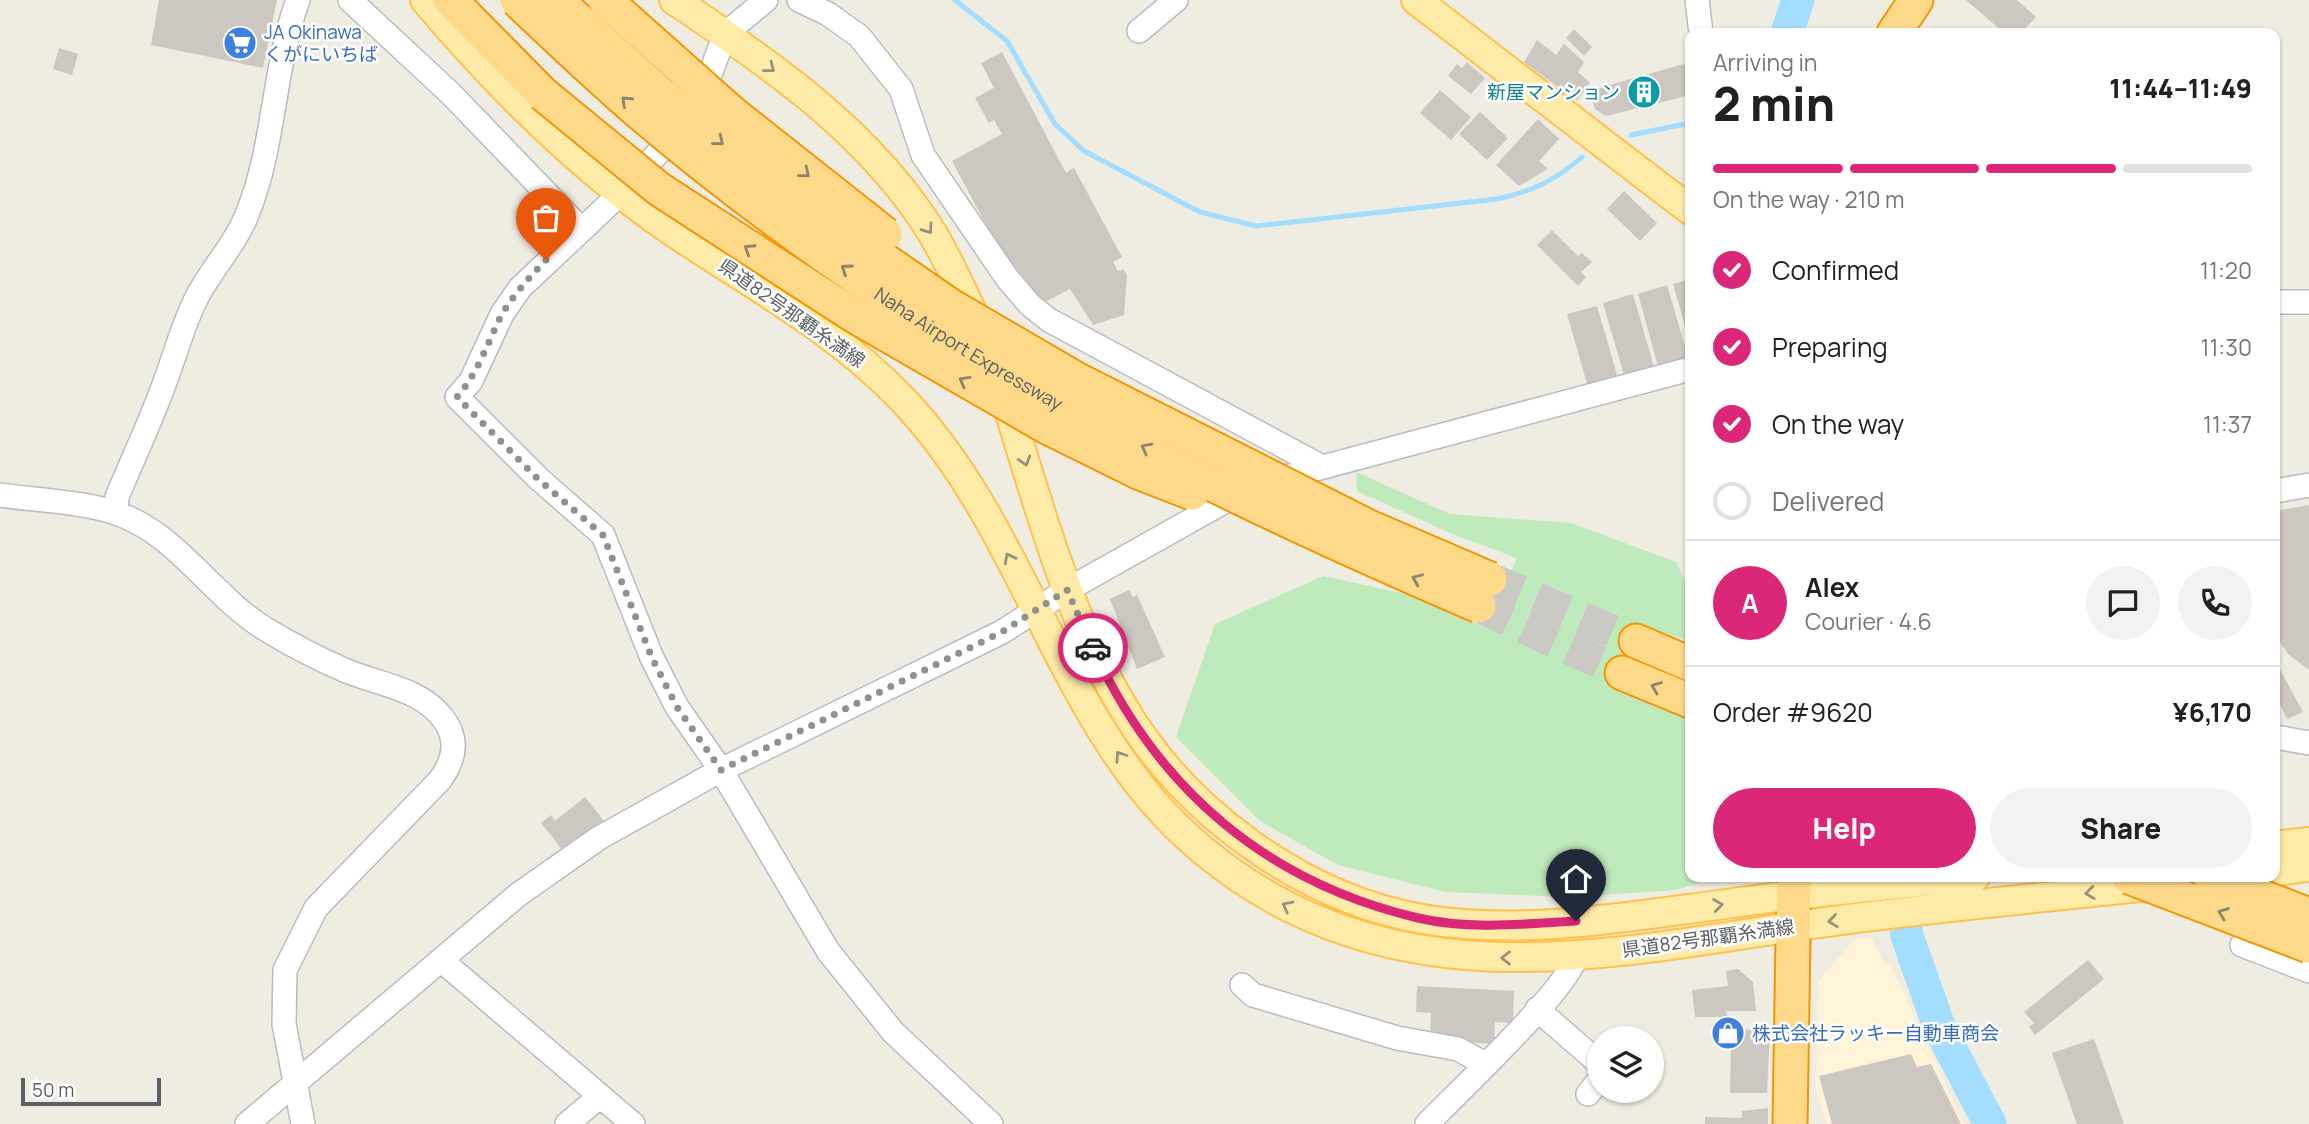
<!DOCTYPE html>
<html lang="en">
<head>
<meta charset="utf-8">
<style>
	:root { --surface:#fff; --page:#f2f2f2; --text:#202124; --muted:#757577; --line:#e0e0e0; --accent:#db2777 }
	body { margin:0; font-family:Manrope,"Noto Sans JP",sans-serif; background:var(--page); color:var(--text); height:100vh; display:flex; flex-direction:column; font-size:26px; white-space:nowrap }
	* { box-sizing:border-box; margin:0 }
	p { font-size:23px; color:var(--muted) }
	.icon { flex:none; width:38px; height:38px; fill:none; stroke:currentColor; stroke-width:2; stroke-linecap:round; stroke-linejoin:round }
	.map { position:relative; flex:1; overflow:hidden }
	.panel { position:absolute; left:1685px; top:28px; width:595px; height:854px; display:flex; flex-direction:column; background:var(--surface); border-radius:14px; box-shadow:0 2px 5px #0004 }
	.panel>* { flex:none }
	.tools { position:absolute; left:1587px; top:1026px; display:grid; gap:14px }
	.tools a { display:grid; place-items:center; width:77px; height:77px; border-radius:50%; background:var(--surface); box-shadow:0 2px 5px #0004; font-size:35px }
	.scale { position:absolute; left:21px; bottom:18px; width:140px; box-sizing:border-box; padding-left:7px; border:4px solid #5b6065; border-top:0; font-size:19px; line-height:24px; white-space:nowrap; color:#5b6065; -webkit-text-stroke:5px #fff; paint-order:stroke }
	.pin { position:absolute; display:grid; place-items:center; width:60px; height:60px; color:#fff; margin:-72px -30px; border-radius:50% 50% 50% 0; rotate:-45deg; box-shadow:0 0 7px #0007 }
	.pin .icon { rotate:45deg }
	.courier { position:absolute; display:grid; place-items:center; width:70px; height:70px; margin:-35px; border:5px solid #db2777; border-radius:50%; background:#fff; color:#222; box-shadow:0 2px 9px #0007 }
	.overview em { font-style:normal; font-weight:800 }
	.overview div { display:flex; flex-direction:column-reverse }
	.overview { display:flex; align-items:center; justify-content:space-between; height:119px; padding:0 28px }
	h1 { font-size:46px; font-weight:800; line-height:52px }
	.bar { display:grid; grid-template-columns:repeat(4,1fr); gap:10px 7px; align-content:center; height:84px; padding:0 28px }
	.bar i { height:9px; border-radius:5px; background:var(--line) }
	.bar .current { background:var(--accent) }
	.bar p { grid-column:span 4 }
	.line { display:flex; align-items:center; gap:18px; padding:0 28px; border-top:2px solid var(--line) }
	.line div { flex:1 }
	.round { display:grid; place-items:center; flex:none; width:74px; height:74px; border-radius:37px; background:var(--page) }
	ol { padding:0 28px; list-style:none }
	li { display:flex; align-items:center; gap:21px; height:77px }
	li p { margin-inline-start:auto }
	li .icon { padding:7px; border-radius:50%; background:var(--accent); color:#fff; stroke-width:4 }
	li:last-child { color:var(--muted) }
	li i { width:38px; height:38px; border:4px solid var(--line); border-radius:50% }
	.primary-button { display:flex; gap:14px; margin-top:auto; padding:14px 28px }
	.primary-button a { flex:1; height:80px; border-radius:42px; background:var(--accent); color:#fff; font-size:28px; font-weight:800; line-height:80px; text-align:center }
	.primary-button a+a { background:var(--page); color:var(--text) }
	.map>svg:first-child { display:block }
	.commercial { fill:#fff3d8 }
	.green { fill:#bfeabc }
	.lines { fill:none; stroke-linecap:round; stroke-linejoin:round }
	.stream { stroke:#a3ddff; stroke-width:5 }
	.river { stroke:#a3ddff; stroke-width:33 }
	.building { fill:#ccc8c1 }
	.highway-tunnel { stroke:#cac9c3; stroke-width:33; stroke-dasharray:33 17; stroke-linecap:butt }
	.minor-casing { stroke:#b8bcc0; stroke-width:26 }
	.major-casing { stroke:#ffc04c; stroke-width:32 }
	.highway-casing { stroke:#f29500; stroke-width:37 }
	.minor { stroke:#fff; stroke-width:23 }
	.major { stroke:#ffeba8; stroke-width:28 }
	.highway { stroke:#ffd98a; stroke-width:33 }
	.highway-bridge-casing { stroke:#f29500; stroke-width:37; stroke-linecap:butt }
	.highway-bridge { stroke:#ffd98a; stroke-width:33 }
	.oneway { stroke:#94917c }
	.oneway2 { stroke:#8c8470 }
	.done { stroke:#8f9191; stroke-width:7; stroke-dasharray:0 12.6 }
	.route { stroke:#db2777; stroke-width:9 }
	.labels { text-anchor:middle; dominant-baseline:central; stroke-width:5; stroke-linejoin:round; paint-order:stroke }
	.shop-label { font-size:19px; fill:#366cbe; stroke:#fff; text-anchor:start }
	.culture-label { font-size:19px; fill:#0d838f; stroke:#fff; text-anchor:end }
	.street-label { font-size:19px; fill:#5b6065; stroke:#fff }
</style>
</head>
<body>
<div class="map">
<svg width="2309" height="1124" viewBox="0 0 2309 1124">
	<rect width="100%" height="100%" fill="#efece2"/>
	<path class="commercial" d="M1871 937 1885 965 1890 963 1964 1124H1827L1816 1089 1818 981 1855 939Z"/>
	<path class="green" d="M1356 472 1450 514 1571 523 1676 562 1690 592V642L1638 623 1611 679 1690 715V877H1710L1706 880 1677 890 1571 897 1445 892 1338 865 1260 821 1176 737 1215 624 1323 576 1402 593 1487 628 1517 558 1450 533 1357 491Z"/>
	<g class="lines">
		<path class="stream" d="M955 0 1007 41 1055 124 1084 151 1200 212 1256 226 1497 199C1531 192 1556 180 1582 157
			M1631 135 1690 123"/>
		<path class="river" d="M1787 33 1798 0
			M1900 883 1907 936 1940 1029 1990 1124"/>
	</g>
	<path class="building" d="M159 0H277L263 68 151 45Z
		M1966 0H2017L2036 17 2021 33H2004Z
		M1574 29 1592 47 1584 56 1566 38Z
		M1537 40 1556 55 1564 44 1584 62 1578 72 1590 83 1577 101 1524 62Z
		M59 48 78 54 72 75 53 69Z
		M1002 52 1066 173 1074 168 1122 257 1113 262 1118 271 1123 269 1127 275 1124 315 1093 325 1070 289 1041 304 1015 279 952 161 1002 134 994 120 989 123 975 98 994 88 981 63Z
		M1467 62 1485 78 1471 94 1448 76 1457 64 1462 68Z
		M1687 63 1690 95 1606 116 1595 109 1591 98 1598 95 1596 89Z
		M1440 90 1471 117 1451 140 1420 113Z
		M1480 112 1508 138 1487 160 1459 134Z
		M1538 119 1559 139 1539 161 1548 169 1519 186 1496 165Z
		M1624 191 1657 223 1640 241 1607 209Z
		M1552 230 1578 256 1582 253 1592 262 1581 272 1586 277 1578 286 1537 245Z
		M1690 279V343L1673 284Z
		M1667 285 1688 357 1658 366 1638 294Z
		M1633 294 1654 367 1624 375 1603 303Z
		M1597 306 1618 378 1588 387 1567 314Z
		M2309 505V670L2288 654 2275 635V511Z
		M1129 590 1133 597 1137 595 1165 657 1137 669 1110 599Z
		M2275 660 2303 712 2287 719 2276 696Z
		M585 797 604 821 564 852 541 823 551 815 555 821Z
		M2088 960 2104 979 2035 1035 2029 1027 2034 1023 2024 1012Z
		M1738 969 1753 982 1756 1011H1726L1728 1017H1695L1692 990 1728 986 1726 971Z
		M1417 986 1514 991 1513 1023 1495 1022 1494 1044 1430 1040 1431 1013 1416 1012Z
		M1731 1029 1770 1030 1767 1093H1730Z
		M2094 1039 2124 1124H2077L2052 1053Z
		M1911 1054 1917 1067 1931 1064 1961 1124H1832L1819 1076Z
		M1768 1108V1124H1705V1117L1742 1118V1111Z"/>
	<g class="lines">
		<path class="highway-tunnel" d="M1490 579 1636 641
			M1479 606 1622 673"/>
		<defs>
			<path id="minor" d="M350 0 451 94 580 228
				M799 0 828 14 859 36 901 89 923 155 1007 278 1030 305 1049 320 1322 467
				M1697 0 1701 33
				M1139 31 1176 0
				M700 102 725 34 766 0
				M680 129 622 192 520 288 502 314 471 381 457 397 539 479 603 535 652 658 677 707 721 770 828 951 893 1032 991 1124
				M2275 302H2309
				M2275 491 2309 485
				M0 495C35 500 84 502 116 513 177 533 213 598 267 630 290 644 317 658 342 669 375 684 418 687 442 717 459 738 455 759 440 780L316 908 285 970 284 1024 303 1124
				M116 513 117 497C133 458 152 419 166 379 176 352 183 325 196 299 211 269 236 244 248 212 275 145 273 68 298 0
				M2275 737 2309 743
				M2242 945 2278 930
				M2242 945 2309 971
				M441 960 633 1124
				M1242 985 1253 995 1397 1038 1458 1049 1485 1064
				M1537 1009 1600 1064
				M1588 1094 1600 1079
				M247 1124 519 894 599 838 721 770 1002 632 1067 590 1252 486 1690 369
				M567 1124 599 1097
				M1427 1124C1456 1094 1569 988 1576 956"/>
			<path id="major" d="M425 0C495 83 579 167 669 229 750 284 836 329 904 401 1013 516 1050 679 1151 799 1185 839 1226 872 1272 898 1460 1003 1664 941 1864 917 1986 902 2109 891 2231 877
				M674 0C771 64 873 135 934 236 951 266 965 296 979 327
				M1416 0 1690 210
				M1003 391C1037 499 1065 610 1123 707 1184 811 1302 898 1422 919 1524 936 1632 916 1733 903 1814 892 1894 884 1975 877
				M2275 846 2309 842
				M2275 871 2309 867"/>
			<path id="highway" d="M450 0 543 94
				M1894 33 1916 0
				M1636 641 1690 664
				M1622 673 1690 701
				M1790 1124 1794 877"/>
		</defs>
		<use href="#minor" class="minor-casing"/>
		<use href="#major" class="major-casing"/>
		<use href="#highway" class="highway-casing"/>
		<use href="#minor" class="minor"/>
		<use href="#major" class="major"/>
		<use href="#highway" class="highway"/>
		<defs>
			<g id="highway-bridge">
				<path id="s1" d="M517 0C557 38 598 77 640 113 724 185 815 251 907 312 1086 429 1283 522 1479 606"/>
				<path d="M556 0 657 91 765 178 951 306 1076 379 1369 527 1490 579"/>
				<path d="M605 0 732 113 885 234"/>
				<path d="M543 94 659 189 853 315 1047 427 1138 472 1192 493"/>
				<path d="M2129 877 2309 946"/>
				<path d="M2210 877 2309 915"/>
			</g>
		</defs>
		<use href="#highway-bridge" class="highway-bridge-casing"/>
		<use href="#highway-bridge" class="highway-bridge"/>
	</g>
	<defs><path id="oneway-chevron" d="M-2-3.5L2.5 0L-2 3.5" fill="none" stroke-width="1.6" stroke-linecap="round" stroke-linejoin="round" transform="scale(1.75)"/></defs>
	<g class="oneway">
		<use href="#oneway-chevron" transform="translate(770 68) rotate(38)"/>
		<use href="#oneway-chevron" transform="translate(928 229) rotate(55)"/>
		<use href="#oneway-chevron" transform="translate(1025 461) rotate(73)"/>
		<use href="#oneway-chevron" transform="translate(1009 558) rotate(-118)"/>
		<use href="#oneway-chevron" transform="translate(1120 756) rotate(-124)"/>
		<use href="#oneway-chevron" transform="translate(2090 893) rotate(173)"/>
		<use href="#oneway-chevron" transform="translate(1718 905) rotate(-8)"/>
		<use href="#oneway-chevron" transform="translate(1287 906) rotate(-152)"/>
		<use href="#oneway-chevron" transform="translate(1833 921) rotate(173)"/>
		<use href="#oneway-chevron" transform="translate(1506 958) rotate(180)"/>
	</g>
	<g class="oneway2">
		<use href="#oneway-chevron" transform="translate(626 101) rotate(-137)"/>
		<use href="#oneway-chevron" transform="translate(719 141) rotate(39)"/>
		<use href="#oneway-chevron" transform="translate(805 173) rotate(39)"/>
		<use href="#oneway-chevron" transform="translate(749 249) rotate(-147)"/>
		<use href="#oneway-chevron" transform="translate(846 269) rotate(-145)"/>
		<use href="#oneway-chevron" transform="translate(964 381) rotate(-151)"/>
		<use href="#oneway-chevron" transform="translate(1146 448) rotate(-152)"/>
		<use href="#oneway-chevron" transform="translate(1417 579) rotate(-157)"/>
		<use href="#oneway-chevron" transform="translate(1656 687) rotate(-158)"/>
		<use href="#oneway-chevron" transform="translate(2223 913) rotate(-159)"/>
	</g>
	<g class="lines">
		<path class="done" d="M546 260C529 278 513 295 501 316 487 344 478 373 457 397L539 480 603 535 652 658 677 707 721 770 1002 632 1067 590 1093 648"/>
		<path class="route" d="M1093 648C1157 789 1266 882 1418 918 1469 930 1525 924 1576 921"/>
	</g>
	<defs>
		<symbol id="supermarket-disc" viewBox="-11 -11 22 22"><circle r="9.5" fill="#3f7fe0" stroke="#fff"/><path d="M-6-5.5h2.5l.6 2H6L4.5 2H-2.5L-4.4-4H-6ZM-1.5 3.2a1.3 1.3 0 1 0 .1 0ZM3 3.2a1.3 1.3 0 1 0 .1 0Z" fill="#fff"/></symbol>
		<symbol id="building-disc" viewBox="-11 -11 22 22"><circle r="9.5" fill="#0f9aa8" stroke="#fff"/><path d="M-4-6H4V6H1V3H-1V6H-4ZM-2.5-4.3h1.7v1.8h-1.7ZM.8-4.3h1.7v1.8H.8ZM-2.5-1h1.7V.8h-1.7ZM.8-1h1.7V.8H.8Z" fill="#fff"/></symbol>
		<symbol id="shop-disc" viewBox="-11 -11 22 22"><circle r="9.5" fill="#3f7fe0" stroke="#fff"/><path d="M-5-2.5h2.3a2.7 3.5 0 0 1 5.4 0H5L5.5 6h-11ZM-1.5-2.5h3a1.5 2.3 0 0 0-3 0Z" fill="#fff"/></symbol>
	</defs>
	<g fill-rule="evenodd">
		<use href="#supermarket-disc" x="221" y="24" width="38" height="38"/>
		<use href="#building-disc" x="1625" y="73" width="38" height="38"/>
		<use href="#shop-disc" x="1709" y="1014" width="38" height="38"/>
	</g>
	<g class="labels">
		<g class="shop-label">
			<text x="264" y="32">JA Okinawa<tspan x="264" dy="22">くがにいちば</tspan></text>
			<text x="1752" y="1033">株式会社ラッキー自動車商会</text>
		</g>
		<g class="culture-label">
			<text x="1620" y="92">新屋マンション</text>
		</g>
		<g class="street-label">
			<text transform="translate(792 313) rotate(35)">県道82号那覇糸満線</text>
			<text stroke="none"><textPath href="#s1" startOffset="572">Naha Airport Expressway</textPath></text>
			<text transform="translate(1708 938) rotate(-8)">県道82号那覇糸満線</text>
		</g>
	</g>
</svg>
<div class="tools">
<a><svg class="icon" aria-label="layers" viewBox="0 0 24 24"><path d="M12 4l9 5-9 5-9-5zM3 14l9 5 9-5"/></svg></a>
</div>
<div class="scale">50 m</div>
<div class="pin" style="left:546px;top:260px;background:#ea580c"><svg class="icon" aria-label="bag" viewBox="0 0 24 24"><path d="M5 8h14l-1 12H6zM9 8a3 3 0 0 1 6 0"/></svg></div>
<div class="pin" style="left:1576px;top:921px;background:#1f2937"><svg class="icon" aria-label="home" viewBox="0 0 24 24"><path d="M3 11l9-7 9 7M6 9v11h12V9"/></svg></div>
<div class="courier" style="left:1093px;top:648px"><svg class="icon" aria-label="car" viewBox="0 0 24 24"><path d="M5 17H2v-5l4-1 3-4h7l3 4 3 1v5h-3M9 17h6M6 11h13"/><circle cx="7" cy="17" r="2"/><circle cx="17" cy="17" r="2"/></svg></div>
<section class="panel">
<div class="overview"><div><h1>2 min</h1><p>Arriving in</p></div><em>11:44–11:49</em></div>
<div class="bar"><i class="current"></i><i class="current"></i><i class="current"></i><i></i><p>On the way · 210 m</p></div>
<ol>
<li><svg class="icon" aria-label="check" viewBox="0 0 24 24"><path d="M5 12l5 5 9-10"/></svg>Confirmed<p>11:20</p></li>
<li><svg class="icon" aria-label="check" viewBox="0 0 24 24"><path d="M5 12l5 5 9-10"/></svg>Preparing<p>11:30</p></li>
<li><svg class="icon" aria-label="check" viewBox="0 0 24 24"><path d="M5 12l5 5 9-10"/></svg>On the way<p>11:37</p></li>
<li><i></i>Delivered</li>
</ol>
<div class="line" style="height:126px"><b class="round" style="background:var(--accent);color:#fff">A</b><div><b>Alex</b><p>Courier · 4.6</p></div><a class="round"><svg class="icon" aria-label="chat" viewBox="0 0 24 24"><path d="M4 5h16v11H9l-5 4z"/></svg></a><a class="round"><svg class="icon" aria-label="phone" viewBox="0 0 24 24"><path d="M5 4h4l2 5-3 2q2 4 5 5l2-3 5 2v4C11 20 4 13 5 4z"/></svg></a></div>
<div class="line" style="height:91px"><div>Order #9620</div><b>¥6,170</b></div>
<div class="primary-button"><a>Help</a><a>Share</a></div>
</section>
</div>
</body>
</html>
